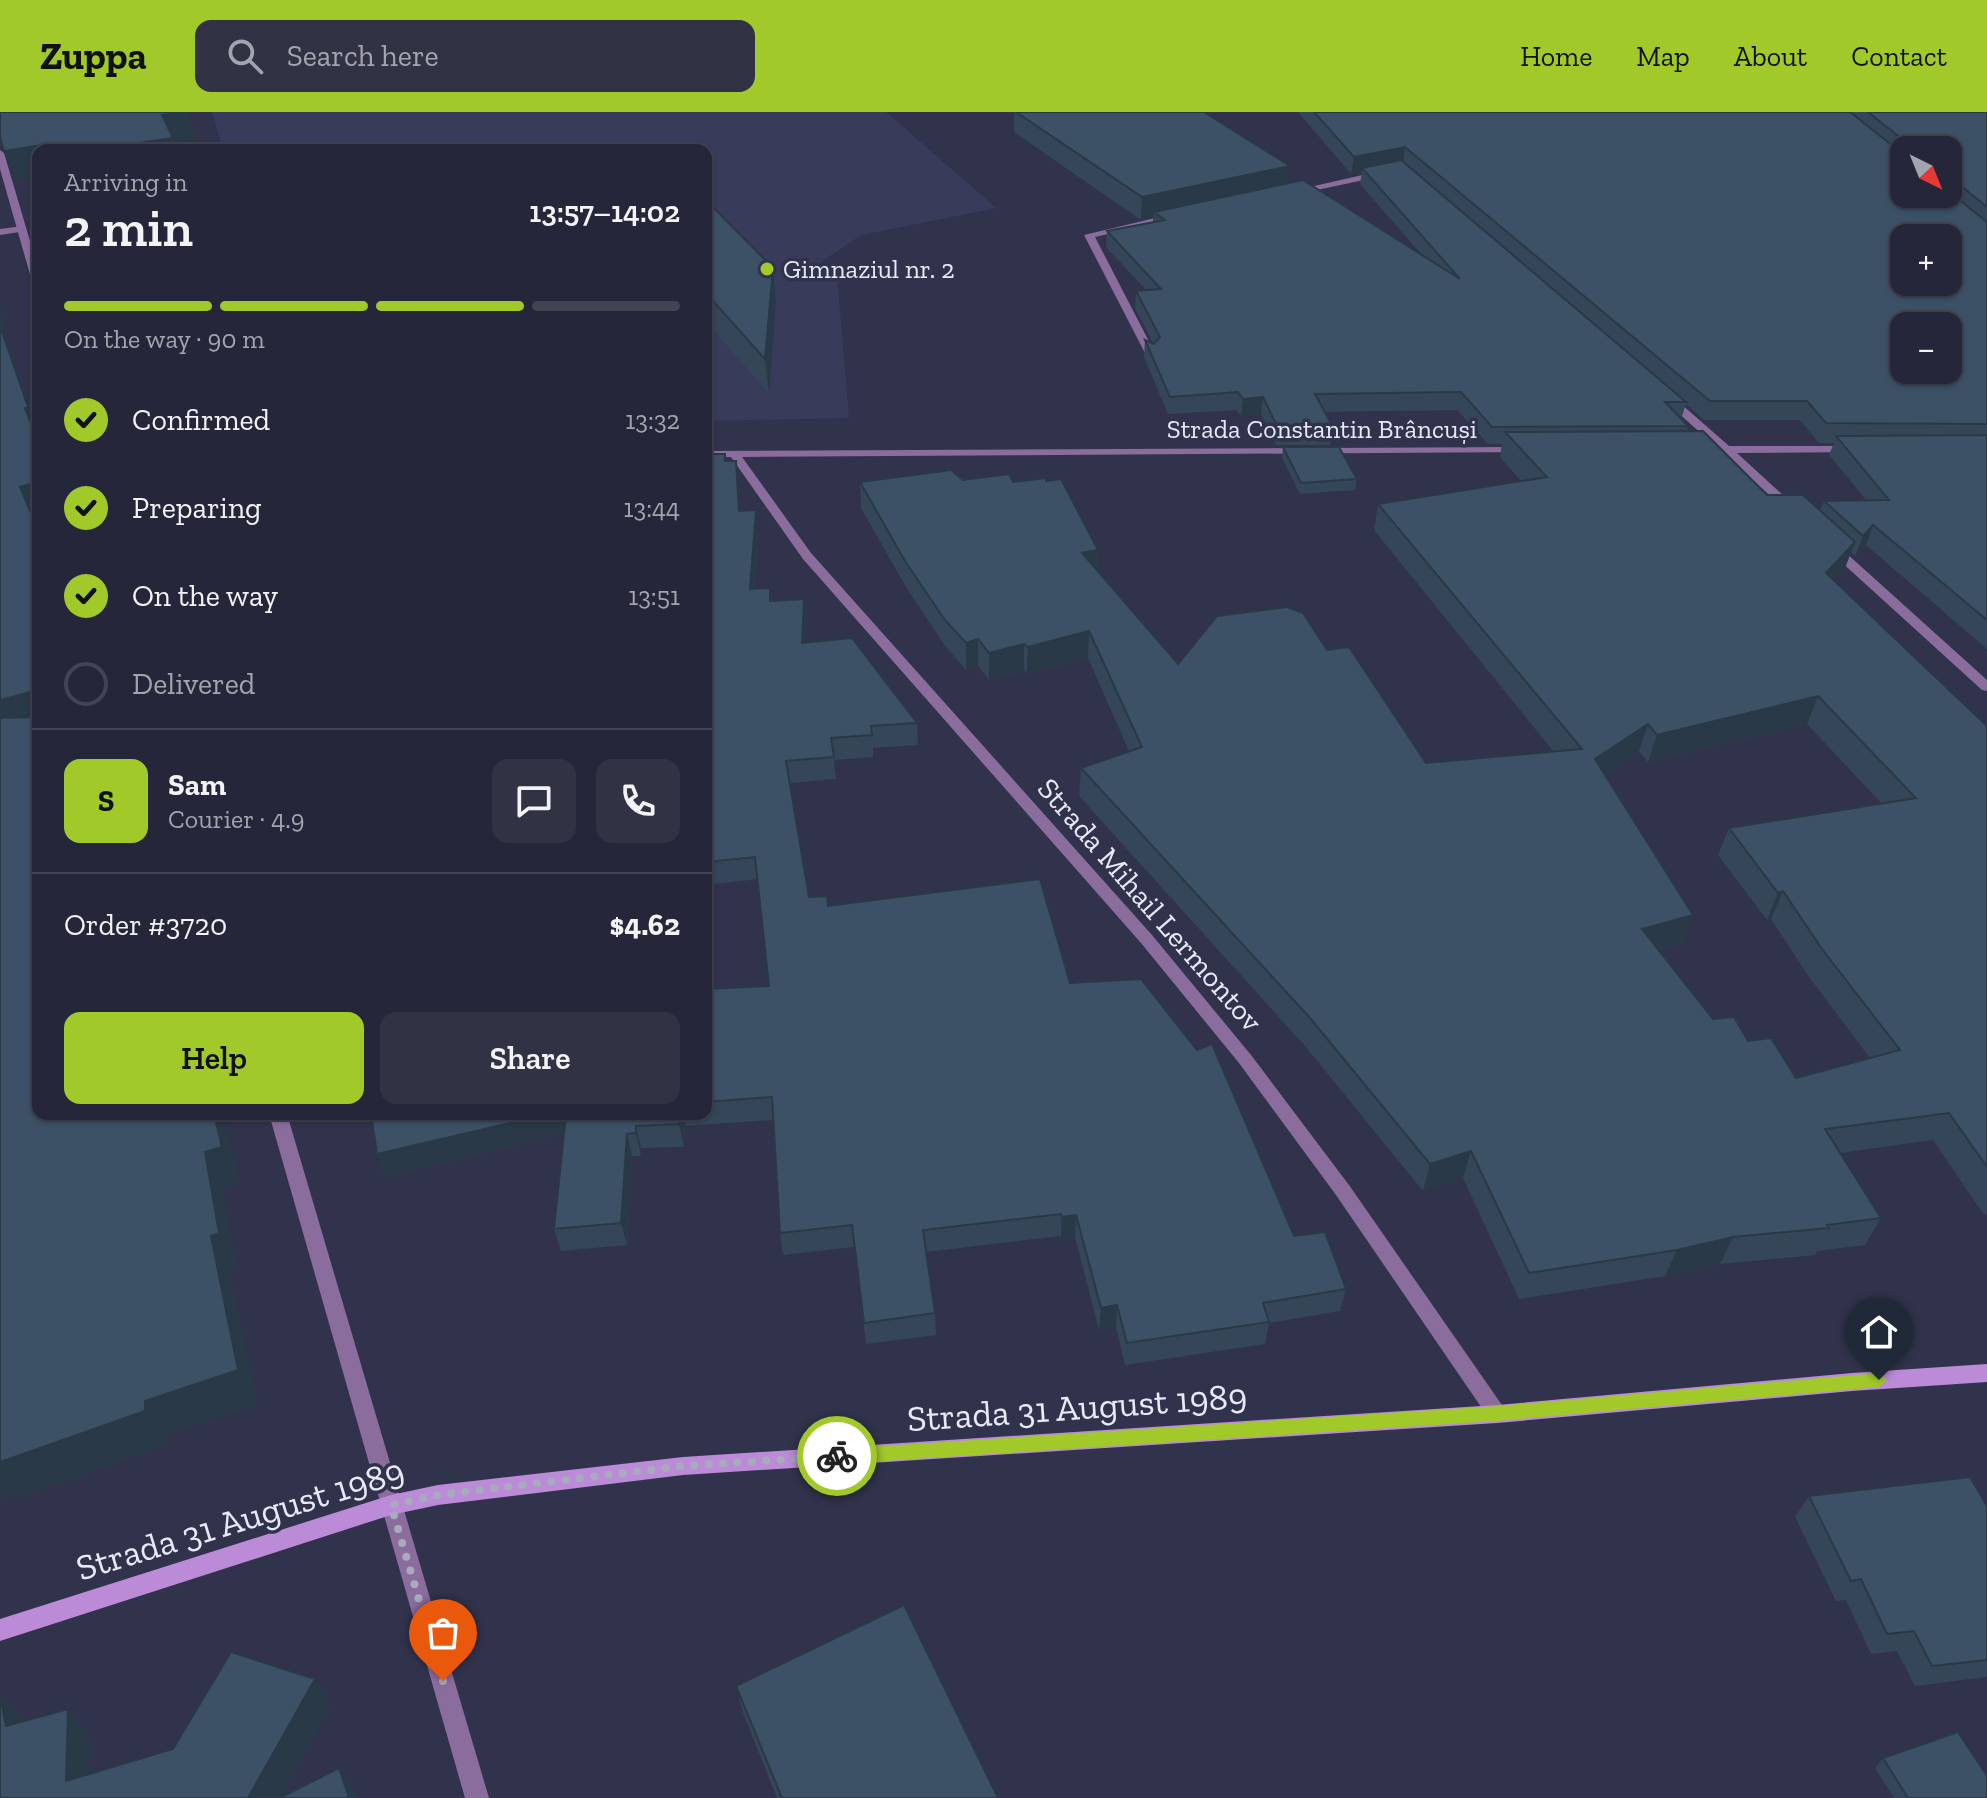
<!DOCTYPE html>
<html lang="en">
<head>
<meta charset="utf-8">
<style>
	:root { --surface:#252639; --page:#313244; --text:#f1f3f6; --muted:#a3a5ae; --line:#424353; --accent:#a1c92a }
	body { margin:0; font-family:"Zilla Slab",serif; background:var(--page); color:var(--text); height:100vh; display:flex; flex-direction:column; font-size:30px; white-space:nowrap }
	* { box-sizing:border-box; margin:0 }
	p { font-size:26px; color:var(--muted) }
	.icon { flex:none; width:44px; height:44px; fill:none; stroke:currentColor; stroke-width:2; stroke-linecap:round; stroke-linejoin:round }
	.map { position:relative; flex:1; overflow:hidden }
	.sheet { position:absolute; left:32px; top:32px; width:680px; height:976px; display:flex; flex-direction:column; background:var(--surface); border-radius:16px; box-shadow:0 2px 6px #0004,0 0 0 2px var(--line) }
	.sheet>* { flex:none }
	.needle { width:52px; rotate:137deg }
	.controls { position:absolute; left:1890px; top:24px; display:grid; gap:16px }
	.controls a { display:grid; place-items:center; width:72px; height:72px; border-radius:16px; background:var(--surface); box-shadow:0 2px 6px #0004,0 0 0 2px var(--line); font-size:40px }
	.pin { position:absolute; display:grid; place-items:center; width:68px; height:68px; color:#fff; margin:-82px -34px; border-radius:50% 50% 50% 0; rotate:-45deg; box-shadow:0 0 8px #0007 }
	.pin .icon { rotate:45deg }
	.courier { position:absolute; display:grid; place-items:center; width:80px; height:80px; margin:-40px; border:6px solid #a1c92a; border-radius:50%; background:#fff; color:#222; box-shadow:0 2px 10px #0007 }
	.head em { font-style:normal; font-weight:600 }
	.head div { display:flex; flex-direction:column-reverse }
	.head { display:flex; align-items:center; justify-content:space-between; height:136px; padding:0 32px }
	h1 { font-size:52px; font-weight:600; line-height:60px }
	.bar { display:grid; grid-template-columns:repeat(4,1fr); gap:12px 8px; align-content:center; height:96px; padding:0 32px }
	.bar i { height:10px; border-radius:6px; background:var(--line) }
	.bar .current { background:var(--accent) }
	.bar p { grid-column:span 4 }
	.line { display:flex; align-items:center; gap:20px; padding:0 32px; border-top:2px solid var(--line) }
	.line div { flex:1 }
	.round { display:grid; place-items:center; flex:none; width:84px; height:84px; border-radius:16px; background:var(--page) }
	ol { padding:0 32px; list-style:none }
	li { display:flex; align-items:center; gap:24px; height:88px }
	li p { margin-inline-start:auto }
	li .icon { padding:8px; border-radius:50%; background:var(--accent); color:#111; stroke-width:4 }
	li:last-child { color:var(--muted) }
	li i { width:44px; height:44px; border:4px solid var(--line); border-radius:50% }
	.action { display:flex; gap:16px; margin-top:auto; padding:16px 32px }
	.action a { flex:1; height:92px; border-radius:16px; background:var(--accent); color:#111; font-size:32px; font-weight:600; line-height:92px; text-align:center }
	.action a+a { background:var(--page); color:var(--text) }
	header { display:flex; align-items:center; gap:48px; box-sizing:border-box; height:112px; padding:0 40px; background:var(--accent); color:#111 }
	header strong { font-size:38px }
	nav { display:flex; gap:44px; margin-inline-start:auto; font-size:28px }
	.search { width:560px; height:72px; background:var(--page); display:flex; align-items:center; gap:20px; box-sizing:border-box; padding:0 28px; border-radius:16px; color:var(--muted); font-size:30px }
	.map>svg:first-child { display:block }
	.built { fill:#393b5b }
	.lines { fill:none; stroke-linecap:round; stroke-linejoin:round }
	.service { fill:#8b6d9d; fill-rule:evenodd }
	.minor { fill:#8b6d9d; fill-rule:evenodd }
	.secondary { fill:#bb8bd7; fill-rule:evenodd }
	.wall { fill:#344658; fill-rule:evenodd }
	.shaded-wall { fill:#2a3947 }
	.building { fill:#3c5166; stroke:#2a3947; stroke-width:2; fill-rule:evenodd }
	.route { fill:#a1c92a }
	.done { stroke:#a8aabd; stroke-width:8; stroke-dasharray:0 14.4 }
	.poi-dot { fill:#a1c92a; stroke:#31334c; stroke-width:3 }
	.labels { text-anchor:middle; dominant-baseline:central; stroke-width:7; stroke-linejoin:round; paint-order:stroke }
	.far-poi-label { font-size:26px; fill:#e8eafa; stroke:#31334c; text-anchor:start }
	.far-street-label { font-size:26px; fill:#e8eafa; stroke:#31334c }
	.street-label { font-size:30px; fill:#e8eafa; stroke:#31334c }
	.near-street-label { font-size:36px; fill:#e8eafa; stroke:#31334c }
</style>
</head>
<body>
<header>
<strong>Zuppa</strong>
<div class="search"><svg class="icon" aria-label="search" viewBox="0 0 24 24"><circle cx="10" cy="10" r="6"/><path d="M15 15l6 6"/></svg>Search here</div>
<nav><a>Home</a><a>Map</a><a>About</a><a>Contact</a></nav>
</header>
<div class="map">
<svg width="1987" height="1686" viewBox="0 0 1987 1686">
	<rect width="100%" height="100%" fill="#31334c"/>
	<path class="built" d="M212 0H886L996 96 861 123 821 150 837 163 849 306 706 309V38H223Z"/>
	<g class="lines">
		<path class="service" d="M1380 59 1383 60V64L1293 83 1288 80Z
			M1172 102 1175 103V107L1095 125 1156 243 1151 246 1146 243 1084 123Z
			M23 114 26 115V119L0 123V117Z"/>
		<path class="minor" d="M0 38 4 41 38 156V176L33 173 0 57Z
			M1664 284H1672L1729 334H1853L1859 337 1853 340 1737 341 1797 396 1791 400 1787 399 1723 341 1697 340V336L1715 334 1664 288Z
			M1521 335 1527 338 1525 340 742 345 811 441 1152 823 1251 943 1349 1073 1504 1296 1507 1302 1504 1308 1497 1311 1490 1308 1336 1083 1239 951 1141 831 803 447 731 345H706V339Z
			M1831 430 1835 431 1987 568V579L1982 578 1827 437V431Z
			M269 1002H287L489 1686H465Z"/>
		<path class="secondary" d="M1987 1252V1270L1852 1279 1497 1311 683 1363 438 1393 391 1403 0 1529V1507L391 1383 438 1373 683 1345 1497 1293 1852 1261Z"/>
	</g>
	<path class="wall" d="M1014 0H1204L1288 72 1422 143 1360 72 1362 60 1351 62 1298 0H1987V537L1866 433 1855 444 1851 440 1845 456 1833 468 1987 614V1102L1984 1103 1933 1028 1840 1041 1881 1106 1865 1133 1817 1139 1815 1143 1720 1152 1665 1164 1519 1187 1463 1066 1423 1079 1305 934 1079 684 1081 656 1129 639 1088 546 1027 562 1024 558 989 568 978 554 966 558 945 534 906 475 861 396 860 370 1046 369 1098 438 1097 458 1178 552 1327 538 1426 651 1554 640 1374 418 1378 392 1521 369 1500 345 1502 332H1488L1457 298 1324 300 1333 315 1330 333H1276L1261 302 1241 304 1236 298 1168 302 1144 245 1145 228 1153 231 1135 196 1136 179 1146 178 1106 135 1107 119 1153 110V105L1141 108 1014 20ZM1904 38H1948V82H1904ZM1686 292 1704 308H1800L1819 331H1834L1829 343 1866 388 1824 389 1820 399 1767 383 1687 319 1688 314 1681 307ZM1807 612 1882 692 1729 716 1718 743 1767 808 1771 807 1809 865 1870 946 1796 966 1748 929 1713 907 1658 838 1683 831 1605 663 1639 639 1648 650Z
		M706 88 773 156 776 189 769 282 706 210Z
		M1283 335 1357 367 1355 378 1300 382 1282 346Z
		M706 342 726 349H736L740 399 758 419 754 477 772 488 804 487 806 509 805 531 917 611 918 633 873 636V645L834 648 836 667 790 671 809 785 828 794 1070 871 1294 1124 1346 1177 1340 1199 1269 1211 1265 1232 1125 1253 1116 1215 1099 1218 1075 1125 1061 1128 1060 1124 926 1140 935 1201 936 1223 866 1232 854 1135 783 1143 780 1121 773 1008 685 1014 684 1035 641 1036V1044H632L627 1133 561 1139 554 1117 564 1022 385 1065 377 1042 371 1002H706V877L769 874 758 767 706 773Z
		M1809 1384 1987 1394V1565L1915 1574 1897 1539 1871 1542 1846 1488 1836 1489 1795 1405Z
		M736 1574 998 1686H777L743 1601Z
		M1883 1646 1987 1686H1894L1875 1656Z"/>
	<path class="shaded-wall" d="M182 0H188L197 28 175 32 177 38H139V31L162 3Z
		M48 32 50 38H38V65L15 68 4 39Z
		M1405 35 1403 52 1362 56V60L1351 62 1354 45Z
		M1290 54 1288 76 1154 100 1153 105 1141 108 1142 85Z
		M773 156 776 189 769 282 765 247Z
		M0 194 8 231 38 318V337L34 327 0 214Z
		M1263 285 1261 302 1241 304 1243 287Z
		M38 370V408L35 409 20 375Z
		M756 398 758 419 752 499 750 477Z
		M1873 413 1866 433 1855 444 1863 424Z
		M1855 430 1845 456 1816 487 1826 461Z
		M1098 438 1096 465 1082 441Z
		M804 487 806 509 804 553 802 531Z
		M1089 519 1088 546 1027 562 1028 535Z
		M978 527V554L966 558V531Z
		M1024 532V558L989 568V541Z
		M38 578V619L0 606V588Z
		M1818 584 1807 612 1648 650 1657 623Z
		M1648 612 1639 639 1587 675 1595 647Z
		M1783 779 1771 807 1767 808 1778 781Z
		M1693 803 1683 831 1632 845 1642 817Z
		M214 1002H222L240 1071 223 1077 237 1157 230 1159 258 1293 167 1323V1333L17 1387 14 1383 0 1388V1350L145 1289 211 1124 205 1040Z
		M549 1002H568L573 1020 385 1065 377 1042Z
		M680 1002H683L685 1014 684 1035 679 1012Z
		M636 1014 641 1036V1044L636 1021Z
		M627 1022 632 1044 627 1133 621 1111Z
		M1471 1039 1463 1066 1423 1079 1430 1052Z
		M1076 1103 1075 1125 1061 1128 1062 1105Z
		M1733 1125 1720 1152 1665 1164 1677 1138Z
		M1117 1193 1116 1215 1099 1218 1101 1196Z
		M315 1567 332 1593 280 1686H248Z
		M1 1584 25 1609 6 1614Z
		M68 1597 91 1622 89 1686 66 1669Z
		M339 1656 356 1680 358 1686H349Z"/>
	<path class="building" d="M0 0H182L162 3 173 26 139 31 143 37 52 38 48 32 4 39 0 25Z
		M1016 0H1204L1290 54 1142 85Z
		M1314 0H1850L1904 43V82H1948V79L1987 110V312L1826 311 1807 289H1710L1405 35 1354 45ZM1904 126H1948V170H1904ZM1904 214H1948V258H1904Z
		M1868 0H1987V95L1948 63V38H1912V35Z
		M1401 48 1686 290H1665L1688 314 1492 315 1461 280 1315 282 1333 315 1278 316 1263 285 1243 287 1238 280 1170 285 1145 228 1154 232 1160 225 1136 179 1161 177 1107 119 1165 108 1154 100 1303 68 1460 167 1362 56Z
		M706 88 773 156 765 247 706 181Z
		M0 214 28 295 25 296 37 326 34 327 38 337V370L20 375 38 418V578L0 588Z
		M1703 319 1767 383H1803L1855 430 1826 461 1987 614V1055L1949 1001 1825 1017 1881 1106 1827 1113 1829 1116 1733 1125 1677 1138 1529 1161 1471 1039 1430 1052 1310 906 1081 656 1142 635 1089 519 1028 535 1024 532 989 541 978 527 966 531 944 507 905 449 860 370 951 358 963 368 1009 362 1013 370 1046 366V369L1061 367 1098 438 1082 441 1178 552 1217 504 1287 495 1303 501 1327 538 1349 535 1426 651 1582 637 1378 392 1547 365 1505 320ZM1818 584 1916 686 1729 716 1778 781 1783 779 1822 837 1900 938 1796 966 1771 926 1748 929 1734 905 1713 907 1642 817 1693 803 1595 647 1648 612 1657 623Z
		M1987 323V508L1873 413 1863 424 1824 389 1889 388 1836 324Z
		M1283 335H1339L1357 367 1301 371Z
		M706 342H725V349H736L739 399 756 398 750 477 770 476V489L804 487 802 531 852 526 917 611 871 614 872 623 831 626 834 645 786 649 809 785 827 784 828 794 1040 767 1070 871 1141 867 1197 938 1212 932 1294 1124 1325 1120 1346 1177 1263 1191 1269 1210 1127 1231 1117 1193 1101 1196 1076 1103 1062 1105 1061 1102 923 1118 935 1201 864 1211 852 1113 780 1121 772 985 706 990V877L769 874 755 745 706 750Z
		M38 605V1002H214L222 1035 205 1040 219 1121 211 1124 238 1258 145 1289V1299L0 1350V606Z
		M371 1002H549L377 1042Z
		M566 1002H680L679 1012 636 1014V1021L627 1022 621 1111 554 1117Z
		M1970 1365 1987 1394V1548L1932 1554 1914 1519 1887 1522 1861 1467 1851 1469 1809 1384Z
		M904 1493 998 1686H782L736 1574Z
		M231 1540 315 1567 248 1686H0V1584L6 1614 68 1597 66 1669 173 1637Z
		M1958 1620 1987 1664V1686H1908L1883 1646Z
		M339 1656 349 1686H280Z"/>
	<path class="route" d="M1879 1261 1887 1268 1879 1275 1497 1309 837 1352 829 1344 837 1337 1497 1294Z"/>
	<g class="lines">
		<path class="done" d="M443 1569 391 1393 438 1383 683 1354 837 1344"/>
	</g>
	<circle class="poi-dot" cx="767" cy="157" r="8"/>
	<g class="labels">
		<g class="far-poi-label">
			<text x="783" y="157">Gimnaziul nr. 2</text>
		</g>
		<g class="far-street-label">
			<text x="1322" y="317">Strada Constantin Brâncuși</text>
		</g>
		<g class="street-label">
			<text transform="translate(1150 793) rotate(49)">Strada Mihail Lermontov</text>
		</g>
		<g class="near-street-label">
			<text transform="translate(1077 1295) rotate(-4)">Strada 31 August 1989</text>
			<text transform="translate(240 1407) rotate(-17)">Strada 31 August 1989</text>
		</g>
	</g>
</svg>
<div class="controls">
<a><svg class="needle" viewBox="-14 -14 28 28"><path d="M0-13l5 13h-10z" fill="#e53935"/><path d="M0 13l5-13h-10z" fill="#a3a5ae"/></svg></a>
<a>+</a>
<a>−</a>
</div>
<div class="pin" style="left:443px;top:1569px;background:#ea580c"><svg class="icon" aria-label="bag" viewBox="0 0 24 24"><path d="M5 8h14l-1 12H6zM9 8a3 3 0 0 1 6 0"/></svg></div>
<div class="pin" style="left:1879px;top:1268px;background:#1f2937"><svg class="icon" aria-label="home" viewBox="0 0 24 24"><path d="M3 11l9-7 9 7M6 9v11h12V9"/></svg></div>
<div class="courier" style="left:837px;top:1344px"><svg class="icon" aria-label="bike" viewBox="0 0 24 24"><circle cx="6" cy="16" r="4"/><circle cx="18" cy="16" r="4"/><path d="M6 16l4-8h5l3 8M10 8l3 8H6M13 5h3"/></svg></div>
<section class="sheet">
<div class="head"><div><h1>2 min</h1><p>Arriving in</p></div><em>13:57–14:02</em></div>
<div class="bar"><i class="current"></i><i class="current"></i><i class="current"></i><i></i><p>On the way · 90 m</p></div>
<ol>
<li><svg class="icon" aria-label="check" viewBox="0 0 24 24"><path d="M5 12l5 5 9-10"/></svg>Confirmed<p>13:32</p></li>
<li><svg class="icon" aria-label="check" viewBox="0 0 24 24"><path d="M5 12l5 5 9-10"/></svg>Preparing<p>13:44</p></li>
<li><svg class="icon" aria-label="check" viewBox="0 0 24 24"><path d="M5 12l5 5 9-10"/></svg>On the way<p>13:51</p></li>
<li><i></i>Delivered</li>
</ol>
<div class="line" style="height:144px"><b class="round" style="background:var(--accent);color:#111">S</b><div><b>Sam</b><p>Courier · 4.9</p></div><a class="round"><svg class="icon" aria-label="chat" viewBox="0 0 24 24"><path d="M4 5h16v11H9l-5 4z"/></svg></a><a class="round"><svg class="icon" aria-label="phone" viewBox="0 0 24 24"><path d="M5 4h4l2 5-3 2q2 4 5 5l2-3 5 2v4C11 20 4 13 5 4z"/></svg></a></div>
<div class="line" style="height:104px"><div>Order #3720</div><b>$4.62</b></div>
<div class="action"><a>Help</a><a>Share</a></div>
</section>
</div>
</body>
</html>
